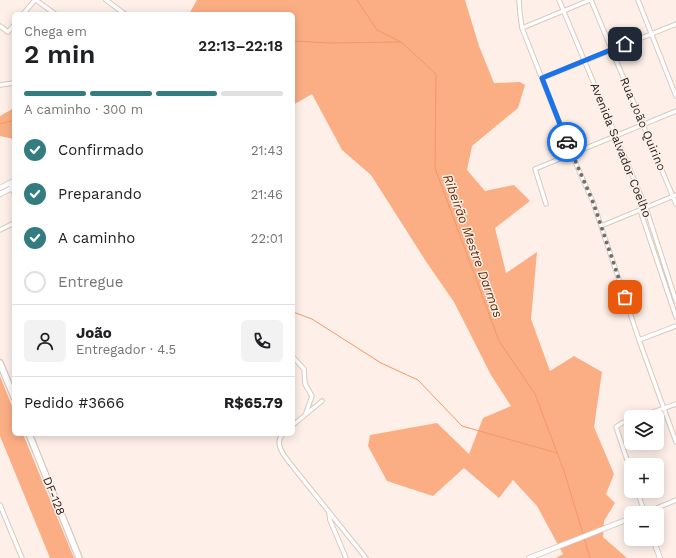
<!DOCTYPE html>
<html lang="pt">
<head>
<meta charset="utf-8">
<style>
	:root { --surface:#fff; --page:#f2f2f2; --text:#202124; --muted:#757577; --line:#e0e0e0; --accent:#337c80 }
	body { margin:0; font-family:"Work Sans",sans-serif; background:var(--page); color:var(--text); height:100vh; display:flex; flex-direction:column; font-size:15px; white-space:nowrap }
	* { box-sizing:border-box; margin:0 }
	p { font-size:13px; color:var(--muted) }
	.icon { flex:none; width:22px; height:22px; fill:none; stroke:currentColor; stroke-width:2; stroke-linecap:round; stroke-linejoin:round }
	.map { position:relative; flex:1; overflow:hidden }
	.side { position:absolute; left:12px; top:12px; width:283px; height:424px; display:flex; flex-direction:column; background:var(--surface); border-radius:6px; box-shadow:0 2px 10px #0003 }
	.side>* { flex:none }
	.tools { position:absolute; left:624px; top:410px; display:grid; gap:8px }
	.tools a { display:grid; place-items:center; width:40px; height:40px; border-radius:6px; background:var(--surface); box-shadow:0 2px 10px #0003; font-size:20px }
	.pin { position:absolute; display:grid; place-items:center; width:34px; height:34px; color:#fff; margin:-17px; border-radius:8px; box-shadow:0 2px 6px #0006 }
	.courier { position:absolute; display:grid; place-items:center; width:40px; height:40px; margin:-20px; border:3px solid #1a73e8; border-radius:50%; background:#fff; color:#222; box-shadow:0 1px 5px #0007 }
	.overview em { font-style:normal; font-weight:600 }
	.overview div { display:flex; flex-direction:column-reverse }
	.overview { display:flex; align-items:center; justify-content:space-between; height:68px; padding:0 12px }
	h1 { font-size:26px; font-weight:600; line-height:30px }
	.bar { display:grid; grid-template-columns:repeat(4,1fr); gap:6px 4px; align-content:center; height:48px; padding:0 12px }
	.bar i { height:5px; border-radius:3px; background:var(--line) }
	.bar .active { background:var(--accent) }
	.bar p { grid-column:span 4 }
	.line { display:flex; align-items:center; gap:10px; padding:0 12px; border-top:1px solid var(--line) }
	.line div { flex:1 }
	.round { display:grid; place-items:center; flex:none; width:42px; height:42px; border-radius:6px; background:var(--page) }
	ol { padding:0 12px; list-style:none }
	li { display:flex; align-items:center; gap:12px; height:44px }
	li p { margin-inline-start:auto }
	li .icon { padding:4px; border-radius:50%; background:var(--accent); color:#fff; stroke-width:4 }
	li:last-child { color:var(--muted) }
	li i { width:22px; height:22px; border:2px solid var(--line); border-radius:50% }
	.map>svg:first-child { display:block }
	.green { fill:#fbae84 }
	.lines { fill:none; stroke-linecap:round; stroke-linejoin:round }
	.stream { stroke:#f39865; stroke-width:1 }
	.minor-casing { stroke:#d9c8bf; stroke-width:5.5 }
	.tertiary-casing { stroke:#d9c8bf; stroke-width:6 }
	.primary-casing { stroke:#d9c8bf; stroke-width:8 }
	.minor { stroke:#fff; stroke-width:3.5 }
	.tertiary { stroke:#fff; stroke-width:4.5 }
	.primary { stroke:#fff; stroke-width:5.5 }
	.done { stroke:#766c68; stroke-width:4; stroke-dasharray:0 7.2 }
	.route { stroke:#1a73e8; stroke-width:5 }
	.labels { text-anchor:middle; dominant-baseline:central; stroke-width:3; stroke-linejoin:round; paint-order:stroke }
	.street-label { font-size:12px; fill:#2c2522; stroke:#fef0e9 }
	.water-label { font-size:13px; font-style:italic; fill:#662d05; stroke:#fef0e9 }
</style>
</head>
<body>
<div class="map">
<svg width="676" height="558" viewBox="0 0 676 558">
	<rect width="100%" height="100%" fill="#fef0e9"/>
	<path class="green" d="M197 0H465L479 46 494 83 520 82 525 85 518 108 472 146 467 170 485 191 514 185 530 201 495 228 506 273 537 252 531 319 550 371 574 356 602 372 594 427 614 474 606 494 615 503 604 521 603 537 627 558H556L563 554 537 506 513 480 499 498 464 468 433 496 387 481 368 446 370 435 437 423 469 454 483 418 511 406 491 375 454 302 427 263 371 175 342 150 312 94 293 105V14H189Z
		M14 108V139L0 136V116Z
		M0 376 14 411V434H23L74 558H50L0 436Z"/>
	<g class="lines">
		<path class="stream" d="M357 0 377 30 401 42 436 74 435 168 499 341 535 394 564 471 583 534
			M293 41 330 43 400 42
			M0 124 14 120
			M293 312 312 319 381 363 418 380 462 426 557 453
			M584 538 590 558"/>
		<defs>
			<path id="minor" d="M36 0 55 14
				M106 0 125 14
				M519 0 520 14 522 28 572 155 593 202 639 340 676 442
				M559 0 646 208 676 301
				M591 0 676 204
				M638 0 676 96
				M23 14 35 0
				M0 26 8 32 14 25
				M522 28 590 0
				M542 78 676 24
				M0 85 14 83
				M10 183 14 193
				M546 204 535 169 676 111
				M640 210 676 317
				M601 226 676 195
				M0 230 14 223
				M639 340 676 326
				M293 357 304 369 305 384 312 396 306 413
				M639 417 676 404
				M631 420 622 423 616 427 631 472
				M293 425 322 401
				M283 434C274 443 283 454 289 462L366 558
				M637 491 645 513 676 500
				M0 505 22 558
				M329 513 330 520 346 558"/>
			<path id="tertiary" d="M0 188 14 181
				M0 194 14 187
				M643 513H645
				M653 539 660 558
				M529 558 631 518"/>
			<path id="primary" d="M0 363 14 397
				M29 434 79 558"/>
		</defs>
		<use href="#minor" class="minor-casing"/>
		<use href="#tertiary" class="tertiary-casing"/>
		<use href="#primary" class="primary-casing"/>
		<use href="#minor" class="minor"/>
		<use href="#tertiary" class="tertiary"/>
		<use href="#primary" class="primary"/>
	</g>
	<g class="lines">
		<path class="done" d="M567 142 593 202 625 297"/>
		<path class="route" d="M567 142 542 78 625 44"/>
	</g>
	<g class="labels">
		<g class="street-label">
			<text transform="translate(643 124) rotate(67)">Rua João Quirino</text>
			<text transform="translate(621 150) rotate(68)">Avenida Salvador Coelho</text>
			<text transform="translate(54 496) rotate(68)">DF-128</text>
		</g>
		<g class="water-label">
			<text transform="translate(473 246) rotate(70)">Ribeirão Mestre Darmas</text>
		</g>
	</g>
</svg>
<div class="tools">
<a><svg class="icon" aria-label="layers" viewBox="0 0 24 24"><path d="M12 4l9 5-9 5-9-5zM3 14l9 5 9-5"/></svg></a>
<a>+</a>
<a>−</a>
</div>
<div class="pin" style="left:625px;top:297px;background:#ea580c"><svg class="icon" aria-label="bag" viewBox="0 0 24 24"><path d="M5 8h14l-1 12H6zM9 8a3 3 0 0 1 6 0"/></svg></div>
<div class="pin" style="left:625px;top:44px;background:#1f2937"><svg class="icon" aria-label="home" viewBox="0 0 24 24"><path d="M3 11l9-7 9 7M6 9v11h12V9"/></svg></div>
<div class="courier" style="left:567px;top:142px"><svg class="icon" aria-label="car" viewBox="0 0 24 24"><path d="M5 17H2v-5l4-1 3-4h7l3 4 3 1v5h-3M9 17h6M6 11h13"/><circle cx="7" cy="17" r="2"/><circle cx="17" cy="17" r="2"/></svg></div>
<section class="side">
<div class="overview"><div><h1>2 min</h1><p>Chega em</p></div><em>22:13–22:18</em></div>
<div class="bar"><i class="active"></i><i class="active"></i><i class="active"></i><i></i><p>A caminho · 300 m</p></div>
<ol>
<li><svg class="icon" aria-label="check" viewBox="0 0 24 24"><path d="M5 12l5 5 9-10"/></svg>Confirmado<p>21:43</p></li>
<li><svg class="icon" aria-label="check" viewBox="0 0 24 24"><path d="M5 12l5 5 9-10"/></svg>Preparando<p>21:46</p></li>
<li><svg class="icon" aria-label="check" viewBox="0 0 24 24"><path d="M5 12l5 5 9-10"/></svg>A caminho<p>22:01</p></li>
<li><i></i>Entregue</li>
</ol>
<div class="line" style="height:72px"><a class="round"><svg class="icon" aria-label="person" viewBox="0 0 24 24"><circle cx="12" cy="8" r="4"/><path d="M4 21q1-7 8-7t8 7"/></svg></a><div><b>João</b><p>Entregador · 4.5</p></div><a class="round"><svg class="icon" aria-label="phone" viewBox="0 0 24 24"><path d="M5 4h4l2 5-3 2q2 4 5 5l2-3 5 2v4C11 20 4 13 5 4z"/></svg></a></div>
<div class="line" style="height:52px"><div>Pedido #3666</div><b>R$65.79</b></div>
</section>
</div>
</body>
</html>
